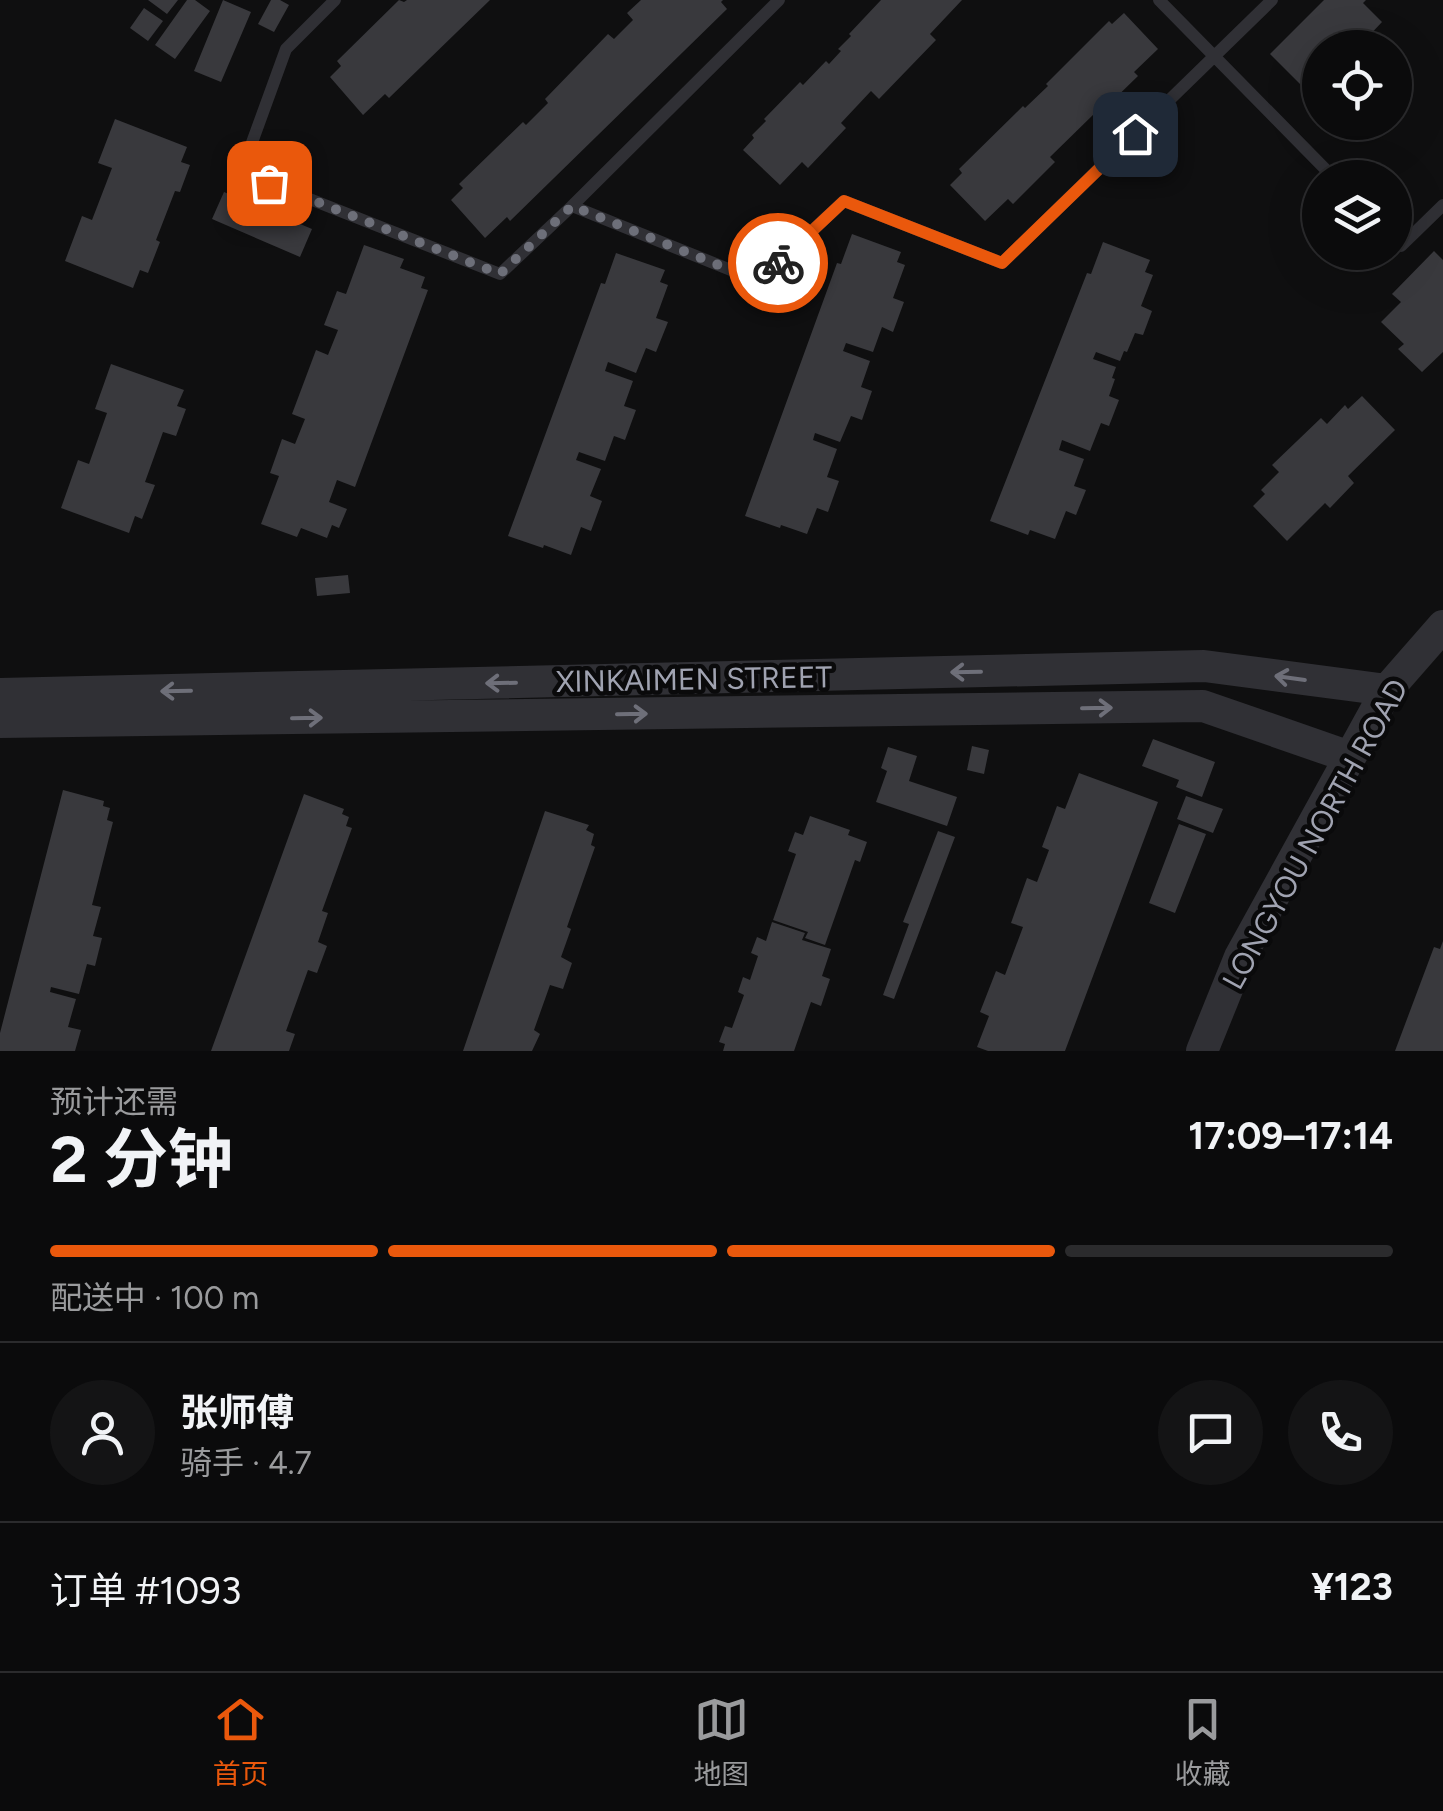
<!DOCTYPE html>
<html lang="zh">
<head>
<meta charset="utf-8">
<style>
	:root { --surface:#0b0b0c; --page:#141415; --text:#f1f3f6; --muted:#9a9b9d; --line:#2b2b2d; --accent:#ea580c }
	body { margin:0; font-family:Figtree,"Noto Sans SC",sans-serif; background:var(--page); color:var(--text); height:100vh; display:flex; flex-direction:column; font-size:38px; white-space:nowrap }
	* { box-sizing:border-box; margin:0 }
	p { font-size:32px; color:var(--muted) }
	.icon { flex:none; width:55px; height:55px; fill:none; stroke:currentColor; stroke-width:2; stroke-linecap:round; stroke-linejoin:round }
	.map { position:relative; height:1051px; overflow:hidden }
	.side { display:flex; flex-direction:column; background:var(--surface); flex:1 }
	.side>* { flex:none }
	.buttons { position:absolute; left:1302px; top:30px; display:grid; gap:20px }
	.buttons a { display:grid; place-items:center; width:110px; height:110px; border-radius:50%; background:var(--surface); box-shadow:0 10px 40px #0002,0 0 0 2px var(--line); font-size:50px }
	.pin { position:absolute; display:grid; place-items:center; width:85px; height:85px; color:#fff; margin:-42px; border-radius:20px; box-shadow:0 5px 15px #0006 }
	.courier { position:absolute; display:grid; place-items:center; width:100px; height:100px; margin:-50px; border:8px solid #ea580c; border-radius:50%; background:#fff; color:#222; box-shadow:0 2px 12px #0007 }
	.summary em { font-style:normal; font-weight:700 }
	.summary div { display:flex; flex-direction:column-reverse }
	.summary { display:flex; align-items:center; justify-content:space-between; height:170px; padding:0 50px }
	h1 { font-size:65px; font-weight:700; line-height:75px }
	.bar { display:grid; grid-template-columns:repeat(4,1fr); gap:15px 10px; align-content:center; height:120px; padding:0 50px }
	.bar i { height:12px; border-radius:8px; background:var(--line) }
	.bar .active { background:var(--accent) }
	.bar p { grid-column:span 4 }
	.line { display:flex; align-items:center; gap:25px; padding:0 50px; border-top:2px solid var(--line) }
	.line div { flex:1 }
	.round { display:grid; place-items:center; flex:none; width:105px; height:105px; border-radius:52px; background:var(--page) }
	.dock { display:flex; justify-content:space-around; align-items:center; height:140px; border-top:2px solid var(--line); background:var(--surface); font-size:28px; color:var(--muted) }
	.dock a { display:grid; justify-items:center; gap:5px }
	.dock .active { color:var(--accent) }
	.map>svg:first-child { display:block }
	.building { fill:#39393d }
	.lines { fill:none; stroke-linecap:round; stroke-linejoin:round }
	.service { stroke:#303035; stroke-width:12 }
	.tertiary { stroke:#303035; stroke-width:32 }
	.oneway { stroke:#6e6f79 }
	.done { stroke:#6d6f79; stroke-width:10; stroke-dasharray:0 18 }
	.route { stroke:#ea580c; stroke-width:12 }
	.labels { text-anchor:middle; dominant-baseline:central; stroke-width:9; stroke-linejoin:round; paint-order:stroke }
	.street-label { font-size:30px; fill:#a0a3b1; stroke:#0a0a0b }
</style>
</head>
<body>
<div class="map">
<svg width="1443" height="1051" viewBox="0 0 1443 1051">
	<rect width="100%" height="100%" fill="#0f0f10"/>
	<path class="building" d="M148 0H178L167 14Z
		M187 0H195L210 11 175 59 155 45Z
		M223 0 251 12 221 82 194 71Z
		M271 0H280L289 5 274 32 258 24Z
		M399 0 404 2 407 0H490L389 98 385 94 363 115 330 77 341 66 337 61Z
		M641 0H723L721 2 727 9 510 221 507 217 485 238 451 200 463 188 459 184 523 122 526 125 548 103 545 99 608 34 614 39 633 20 627 13Z
		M881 0H962L930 34 936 40 879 99 871 91 841 123 846 128 808 168 802 162 780 185 743 150 754 138 752 135 766 121 764 119 800 82 803 85 826 61 829 64 841 51 838 49 851 36 849 34Z
		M1324 0H1366L1363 3 1382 22 1364 41 1371 48H1320V82L1317 85 1312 80 1304 88 1270 54Z
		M144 8 163 21 148 41 130 28Z
		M1124 13 1158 49 1134 72 1138 76 1098 115 1095 113 1050 157 1055 162 1013 204 1008 199 985 221 950 185 962 173 959 169 1023 106 1025 108 1048 86 1046 84 1109 21 1112 24Z
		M115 119 187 147 181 162 190 165 180 192 175 191 156 240 160 242 148 273 140 270 133 288 65 261 82 216 92 220 112 168 98 163Z
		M224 192 312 229 300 257 212 219Z
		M852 234 901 252 897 262 905 265 893 298 904 302 893 332 882 327 873 352 846 343 843 351 870 361 861 387 872 391 862 420 851 416 840 442 815 433 813 440 837 449 827 477 839 481 828 512 817 508 807 534 781 525 780 528 745 516 837 263 841 264Z
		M1103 242 1150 260 1145 272 1153 275 1141 306 1152 311 1143 335 1135 333 1127 352 1124 351 1120 361 1096 352 1093 359 1116 367 1112 378 1115 379 1109 396 1119 400 1109 426 1101 423 1090 451 1062 440 1059 450 1084 459 1074 486 1086 490 1076 515 1066 511 1055 539 1030 530 1028 535 990 521 1087 273 1091 274Z
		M364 245 404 259 400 268 425 277 421 288 428 290 355 487 337 480 329 502 347 509 339 528 332 525 327 538 301 528 297 537 261 524 279 476 270 473 282 439 295 444 305 419 292 414 316 350 328 355 338 330 324 325 337 291 346 294Z
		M1434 251 1443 260V352L1422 372 1398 349 1404 344 1381 322 1401 302 1392 294Z
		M616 253 665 270 660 282 668 285 656 318 668 322 656 352 646 348 636 373 608 362 605 371 633 381 624 406 636 410 625 440 614 436 605 461 579 452 576 460 601 469 590 496 602 501 591 531 581 527 571 555 544 545 543 548 508 536 601 283 605 284Z
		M111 364 184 390 177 406 186 409 176 436 163 432 145 482 155 485 142 519 135 516 129 533 61 508 78 460 89 464 107 413 95 409Z
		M1362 396 1395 430 1348 476 1354 483 1330 508 1325 503 1287 541 1253 506 1265 494 1261 490 1279 472 1272 465 1321 418 1327 424 1345 405 1348 409Z
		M348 575 350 593 317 596 315 578Z
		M1153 739 1215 762 1202 797 1176 787 1179 780 1142 766Z
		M972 746 989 750 984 774 967 770Z
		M888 747 917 756 909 781 957 797 947 826 876 802 887 771 881 768Z
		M1079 773 1158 802 1065 1051H988L977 1047 989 1016 980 1012 996 971 1005 975 1023 927 1011 923 1027 878 1037 882 1049 850 1042 847 1057 806 1065 809Z
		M63 790 104 801 103 806 110 808 107 820 113 822 92 905 101 907 93 936 102 938 95 966 87 964 79 994 51 987 50 992 76 999 68 1027 81 1030 75 1051H0V1033Z
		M304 794 344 809 342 814 349 817 346 826 352 828 322 911 328 913 318 942 327 946 317 973 308 970 286 1031 295 1034 289 1051H211Z
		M1186 796 1223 809 1213 833 1177 819Z
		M545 811 589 825 586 830 594 834 591 845 595 847 567 927 571 929 561 957 572 963 563 989 550 985 534 1030 540 1034 532 1051H463Z
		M810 816 850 830 848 835 867 842 860 862 855 860 825 945 805 938 808 932 773 920 796 854 788 851 795 832 803 835Z
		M1179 824 1206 834 1175 913 1149 903Z
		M938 831 955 837 894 999 883 995 909 924 903 922Z
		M772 922 805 933 802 940 831 949 822 976 830 979 821 1006 811 1002 794 1051H723L725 1044 719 1042 725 1026 732 1028 744 995 738 992 743 977 750 980 758 956 751 953 757 937 766 941Z
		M1443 941V1051H1395L1434 947 1440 949Z"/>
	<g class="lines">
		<path class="service" d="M335 0 286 49 250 148 269 183 500 274 572 206 779 0
			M1159 0 1334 178
			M572 206 758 281 844 201 1002 263 1272 0
			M1395 240 1401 246 1443 205"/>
		<path class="tertiary" d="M0 694 1204 666 1387 690
			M0 722 1203 706 1350 757
			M1202 1051 1240 957 1387 690 1443 626"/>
	</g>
	<defs><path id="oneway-shaft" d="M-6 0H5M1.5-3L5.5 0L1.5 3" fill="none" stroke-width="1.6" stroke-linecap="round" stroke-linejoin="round" transform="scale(2.5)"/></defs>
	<g class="oneway">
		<use href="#oneway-shaft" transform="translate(966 672) rotate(179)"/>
		<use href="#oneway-shaft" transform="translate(1290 678) rotate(-172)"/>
		<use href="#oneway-shaft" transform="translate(501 683) rotate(179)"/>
		<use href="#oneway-shaft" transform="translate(176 691) rotate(179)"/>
		<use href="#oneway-shaft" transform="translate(1097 708) rotate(-1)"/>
		<use href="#oneway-shaft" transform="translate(632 714) rotate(-1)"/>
		<use href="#oneway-shaft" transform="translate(307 718) rotate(-1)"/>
	</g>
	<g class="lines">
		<path class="done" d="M269 183 500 274 572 206 758 281 778 263"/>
		<path class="route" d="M778 263 844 201 1002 263 1135 134"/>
	</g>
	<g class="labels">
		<g class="street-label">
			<text transform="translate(694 679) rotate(-1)">XINKAIMEN STREET</text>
			<text transform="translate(1315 834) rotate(-61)">LONGYOU NORTH ROAD</text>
		</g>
	</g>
</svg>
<div class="buttons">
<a><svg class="icon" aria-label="locate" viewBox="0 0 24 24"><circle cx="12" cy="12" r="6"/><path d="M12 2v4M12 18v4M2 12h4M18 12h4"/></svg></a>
<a><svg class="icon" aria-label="layers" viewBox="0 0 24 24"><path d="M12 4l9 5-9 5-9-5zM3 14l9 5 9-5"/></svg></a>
</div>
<div class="pin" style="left:269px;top:183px;background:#ea580c"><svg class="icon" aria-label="bag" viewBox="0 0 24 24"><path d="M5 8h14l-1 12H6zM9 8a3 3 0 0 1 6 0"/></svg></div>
<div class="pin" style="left:1135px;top:134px;background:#1f2937"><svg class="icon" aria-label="home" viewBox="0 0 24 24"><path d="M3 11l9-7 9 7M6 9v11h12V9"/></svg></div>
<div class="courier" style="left:778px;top:263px"><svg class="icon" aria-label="bike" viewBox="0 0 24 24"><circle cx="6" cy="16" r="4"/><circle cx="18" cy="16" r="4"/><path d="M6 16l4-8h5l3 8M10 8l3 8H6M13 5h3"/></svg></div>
</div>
<section class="side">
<div class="summary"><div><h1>2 分钟</h1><p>预计还需</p></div><em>17:09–17:14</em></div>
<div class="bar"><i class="active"></i><i class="active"></i><i class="active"></i><i></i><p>配送中 · 100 m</p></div>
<div class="line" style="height:180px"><a class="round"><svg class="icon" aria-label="person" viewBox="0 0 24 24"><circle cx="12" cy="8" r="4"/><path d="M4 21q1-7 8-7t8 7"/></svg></a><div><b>张师傅</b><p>骑手 · 4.7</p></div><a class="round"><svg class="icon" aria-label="chat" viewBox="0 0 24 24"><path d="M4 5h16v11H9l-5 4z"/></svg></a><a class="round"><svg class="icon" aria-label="phone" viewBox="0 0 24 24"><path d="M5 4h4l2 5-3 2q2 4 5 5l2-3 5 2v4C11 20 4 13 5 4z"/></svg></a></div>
<div class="line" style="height:130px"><div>订单 #1093</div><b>¥123</b></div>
</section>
<nav class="dock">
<a class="active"><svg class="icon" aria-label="home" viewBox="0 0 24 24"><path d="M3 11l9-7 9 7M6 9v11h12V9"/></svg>首页</a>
<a><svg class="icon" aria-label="map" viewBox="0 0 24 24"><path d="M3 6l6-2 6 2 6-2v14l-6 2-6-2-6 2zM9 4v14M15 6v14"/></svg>地图</a>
<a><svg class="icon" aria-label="saved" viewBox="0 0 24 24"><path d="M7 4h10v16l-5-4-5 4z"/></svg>收藏</a>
</nav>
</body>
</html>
